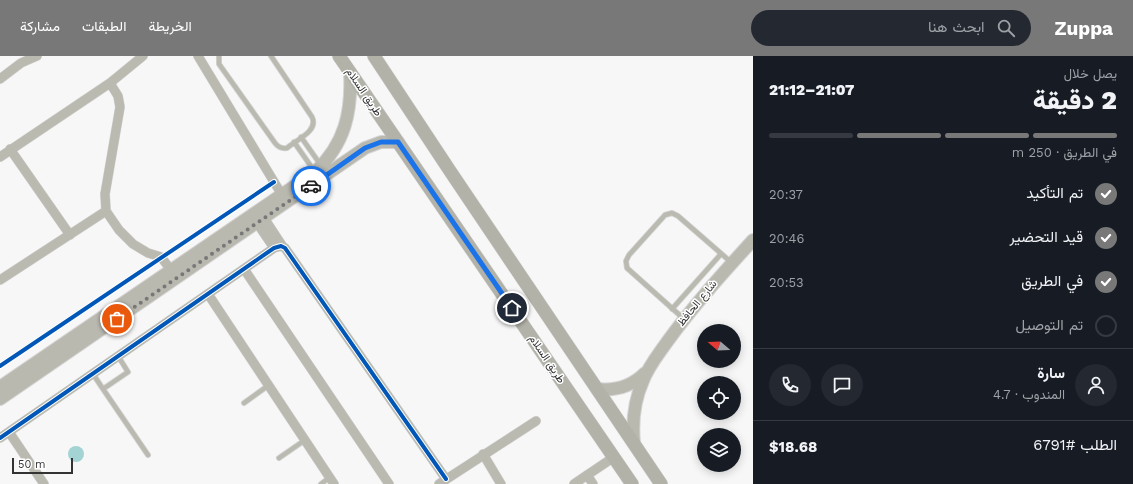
<!DOCTYPE html>
<html lang="ar">
<head>
<meta charset="utf-8">
<style>
	:root { --surface:#171b24; --page:#242831; --text:#f1f3f6; --muted:#9ea1a6; --line:#363941; --accent:#787878 }
	body { margin:0; font-family:"Work Sans",Vazirmatn,sans-serif; background:var(--page); color:var(--text); direction:rtl; height:100vh; display:flex; flex-direction:column; font-size:15px; white-space:nowrap }
	* { box-sizing:border-box; margin:0 }
	p { font-size:13px; color:var(--muted) }
	.icon { flex:none; width:22px; height:22px; fill:none; stroke:currentColor; stroke-width:2; stroke-linecap:round; stroke-linejoin:round }
	.map { position:relative; flex:1; overflow:hidden; direction:ltr }
	.drawer { display:flex; flex-direction:column; background:var(--surface); width:380px }
	.drawer>* { flex:none }
	.needle { width:26px; rotate:289deg }
	.buttons { position:absolute; left:697px; top:268px; display:grid; gap:8px }
	.buttons a { display:grid; place-items:center; width:44px; height:44px; border-radius:50%; background:var(--surface); box-shadow:0 2px 10px #0003; font-size:20px }
	.scale { position:absolute; left:12px; bottom:10px; width:61px; box-sizing:border-box; padding-left:4px; border:2px solid #333334; border-top:0; font-size:11px; line-height:14px; white-space:nowrap; color:#333334; -webkit-text-stroke:3px #fff; paint-order:stroke }
	.pin { position:absolute; display:grid; place-items:center; width:34px; height:34px; color:#fff; margin:-17px; border:2px solid #fff; border-radius:50%; box-shadow:0 1px 4px #0007 }
	.courier { position:absolute; display:grid; place-items:center; width:40px; height:40px; margin:-20px; border:3px solid #1a73e8; border-radius:50%; background:#fff; color:#222; box-shadow:0 1px 5px #0007 }
	.headline em { font-style:normal; font-weight:800 }
	.headline div { display:flex; flex-direction:column-reverse }
	.headline { display:flex; align-items:center; justify-content:space-between; height:68px; padding:0 16px }
	h1 { font-size:26px; font-weight:800; line-height:30px }
	.bar { display:grid; grid-template-columns:repeat(4,1fr); gap:6px 4px; align-content:center; height:48px; padding:0 16px }
	.bar i { height:5px; border-radius:3px; background:var(--line) }
	.bar .current { background:var(--accent) }
	.bar p { grid-column:span 4 }
	.line { display:flex; align-items:center; gap:10px; padding:0 16px; border-top:1px solid var(--line) }
	.line div { flex:1 }
	.round { display:grid; place-items:center; flex:none; width:42px; height:42px; border-radius:21px; background:var(--page) }
	ol { padding:0 16px; list-style:none }
	li { display:flex; align-items:center; gap:12px; height:44px }
	li p { margin-inline-start:auto }
	li .icon { padding:4px; border-radius:50%; background:var(--accent); color:#fff; stroke-width:4 }
	li:last-child { color:var(--muted) }
	li i { width:22px; height:22px; border:2px solid var(--line); border-radius:50% }
	header { display:flex; align-items:center; gap:24px; box-sizing:border-box; height:56px; padding:0 20px; background:var(--accent); color:#fff }
	header strong { font-size:19px }
	nav { display:flex; gap:22px; margin-inline-start:auto; font-size:14px }
	.search { width:280px; height:36px; background:var(--page); display:flex; align-items:center; gap:10px; box-sizing:border-box; padding:0 14px; border-radius:22px; color:var(--muted); font-size:15px }
	main { display:flex; flex:1; min-height:0 }
	.map>svg:first-child { display:block }
	.water { fill:#a3d3d3 }
	.lines { fill:none; stroke-linecap:round; stroke-linejoin:round }
	.lane-casing { stroke:#d4d4d4; stroke-width:6 }
	.street-casing { stroke:#d4d4d4; stroke-width:10 }
	.secondary-casing { stroke:#d4d4d4; stroke-width:14 }
	.primary-casing { stroke:#d4d4d4; stroke-width:14 }
	.lane { stroke:#bbbab1; stroke-width:4.5 }
	.street { stroke:#bbbab1; stroke-width:9 }
	.secondary { stroke:#bab9b0; stroke-width:12 }
	.primary { stroke:#b3b2a9; stroke-width:13 }
	.cycleway-casing { stroke:#fff; stroke-width:6 }
	.cycleway { stroke:#0057b8; stroke-width:4 }
	.done { stroke:#787878; stroke-width:4; stroke-dasharray:0 7.2 }
	.route { stroke:#1a73e8; stroke-width:5 }
	.labels { text-anchor:middle; dominant-baseline:central; stroke-width:3; stroke-linejoin:round; paint-order:stroke }
	.street-label { font-size:11px; fill:#333334; stroke:#fff }
</style>
</head>
<body>
<header>
<strong>Zuppa</strong>
<div class="search"><svg class="icon" aria-label="search" viewBox="0 0 24 24"><circle cx="10" cy="10" r="6"/><path d="M15 15l6 6"/></svg>ابحث هنا</div>
<nav><a>الخريطة</a><a>الطبقات</a><a>مشاركة</a></nav>
</header>
<main>
<section class="drawer">
<div class="headline"><div><h1>2 دقيقة</h1><p>يصل خلال</p></div><em>21:07–21:12</em></div>
<div class="bar"><i class="current"></i><i class="current"></i><i class="current"></i><i></i><p>في الطريق · 250 m</p></div>
<ol>
<li><svg class="icon" aria-label="check" viewBox="0 0 24 24"><path d="M5 12l5 5 9-10"/></svg>تم التأكيد<p>20:37</p></li>
<li><svg class="icon" aria-label="check" viewBox="0 0 24 24"><path d="M5 12l5 5 9-10"/></svg>قيد التحضير<p>20:46</p></li>
<li><svg class="icon" aria-label="check" viewBox="0 0 24 24"><path d="M5 12l5 5 9-10"/></svg>في الطريق<p>20:53</p></li>
<li><i></i>تم التوصيل</li>
</ol>
<div class="line" style="height:72px"><a class="round"><svg class="icon" aria-label="person" viewBox="0 0 24 24"><circle cx="12" cy="8" r="4"/><path d="M4 21q1-7 8-7t8 7"/></svg></a><div><b>سارة</b><p>المندوب · 4.7</p></div><a class="round"><svg class="icon" aria-label="chat" viewBox="0 0 24 24"><path d="M4 5h16v11H9l-5 4z"/></svg></a><a class="round"><svg class="icon" aria-label="phone" viewBox="0 0 24 24"><path d="M5 4h4l2 5-3 2q2 4 5 5l2-3 5 2v4C11 20 4 13 5 4z"/></svg></a></div>
<div class="line" style="height:52px"><div>الطلب #6791</div><b>$18.68</b></div>
</section>
<div class="map">
<svg width="753" height="428" viewBox="0 0 753 428">
	<rect width="100%" height="100%" fill="#f7f7f7"/>
	<path class="water" d="M68 398a8 8 0 1 1 16 0a8 8 0 1 1-16 0Z"/>
	<g class="lines">
		<defs>
			<path id="lane" d="M219 0V8L275 87C278 91 281 93 287 92 296 84 319 75 312 61L271 0
				M301 81 320 108
				M294 86 315 116
				M672 253 721 198
				M684 263 627 212 626 205 629 199 665 159 672 157 678 160 732 207
				M93 318 103 333 128 316 118 300
				M103 333 148 399
				M244 347 269 329
				M279 402 305 384
				M321 428 330 421"/>
			<path id="street" d="M198 0 285 144
				M0 23 21 7 37 0
				M110 27 143 0
				M10 93 70 179
				M0 101 110 27 118 40 120 51 105 138 106 155 119 174 133 188 148 197 161 201 171 214
				M264 162 283 191
				M257 167 274 192
				M244 213 389 428
				M0 224 106 155
				M208 238 334 428
				M9 376 44 428
				M0 382 274 192 281 190 285 192 446 423
				M483 398 501 428
				M587 419 593 428
				M439 428 536 365
				M574 428 614 401"/>
			<path id="secondary" d="M0 331 315 116C345 88 352 56 350 17
				M597 333C615 335 632 330 645 317
				M0 343 365 92 381 86H398
				M634 387C632 366 634 345 643 325 648 311 658 299 667 286 693 250 723 217 753 184"/>
			<path id="primary" d="M339 0 632 428
				M374 0 450 115 661 428"/>
		</defs>
		<use href="#lane" class="lane-casing"/>
		<use href="#street" class="street-casing"/>
		<use href="#secondary" class="secondary-casing"/>
		<use href="#primary" class="primary-casing"/>
		<use href="#lane" class="lane"/>
		<use href="#street" class="street"/>
		<use href="#secondary" class="secondary"/>
		<use href="#primary" class="primary"/>
		<defs>
			<path id="cycleway" d="M0 310 274 126
				M0 382 274 192 281 190 285 192 446 423"/>
		</defs>
		<use href="#cycleway" class="cycleway-casing"/>
		<use href="#cycleway" class="cycleway"/>
	</g>
	<g class="lines">
		<path class="done" d="M117 263 311 130"/>
		<path class="route" d="M311 130 365 92 381 86H398L512 252"/>
	</g>
	<g class="labels">
		<g class="street-label">
			<text transform="translate(364 36) rotate(56)">طريق السلام</text>
			<text transform="translate(697 247) rotate(-51)">شارع الحافظ</text>
			<text transform="translate(547 303) rotate(56)">طريق السلام</text>
		</g>
	</g>
</svg>
<div class="buttons">
<a><svg class="needle" viewBox="-14 -14 28 28"><path d="M0-13l5 13h-10z" fill="#e53935"/><path d="M0 13l5-13h-10z" fill="#9ea1a6"/></svg></a>
<a><svg class="icon" aria-label="locate" viewBox="0 0 24 24"><circle cx="12" cy="12" r="6"/><path d="M12 2v4M12 18v4M2 12h4M18 12h4"/></svg></a>
<a><svg class="icon" aria-label="layers" viewBox="0 0 24 24"><path d="M12 4l9 5-9 5-9-5zM3 14l9 5 9-5"/></svg></a>
</div>
<div class="scale">50 m</div>
<div class="pin" style="left:117px;top:263px;background:#ea580c"><svg class="icon" aria-label="bag" viewBox="0 0 24 24"><path d="M5 8h14l-1 12H6zM9 8a3 3 0 0 1 6 0"/></svg></div>
<div class="pin" style="left:512px;top:252px;background:#1f2937"><svg class="icon" aria-label="home" viewBox="0 0 24 24"><path d="M3 11l9-7 9 7M6 9v11h12V9"/></svg></div>
<div class="courier" style="left:311px;top:130px"><svg class="icon" aria-label="car" viewBox="0 0 24 24"><path d="M5 17H2v-5l4-1 3-4h7l3 4 3 1v5h-3M9 17h6M6 11h13"/><circle cx="7" cy="17" r="2"/><circle cx="17" cy="17" r="2"/></svg></div>
</div>
</main>
</body>
</html>
